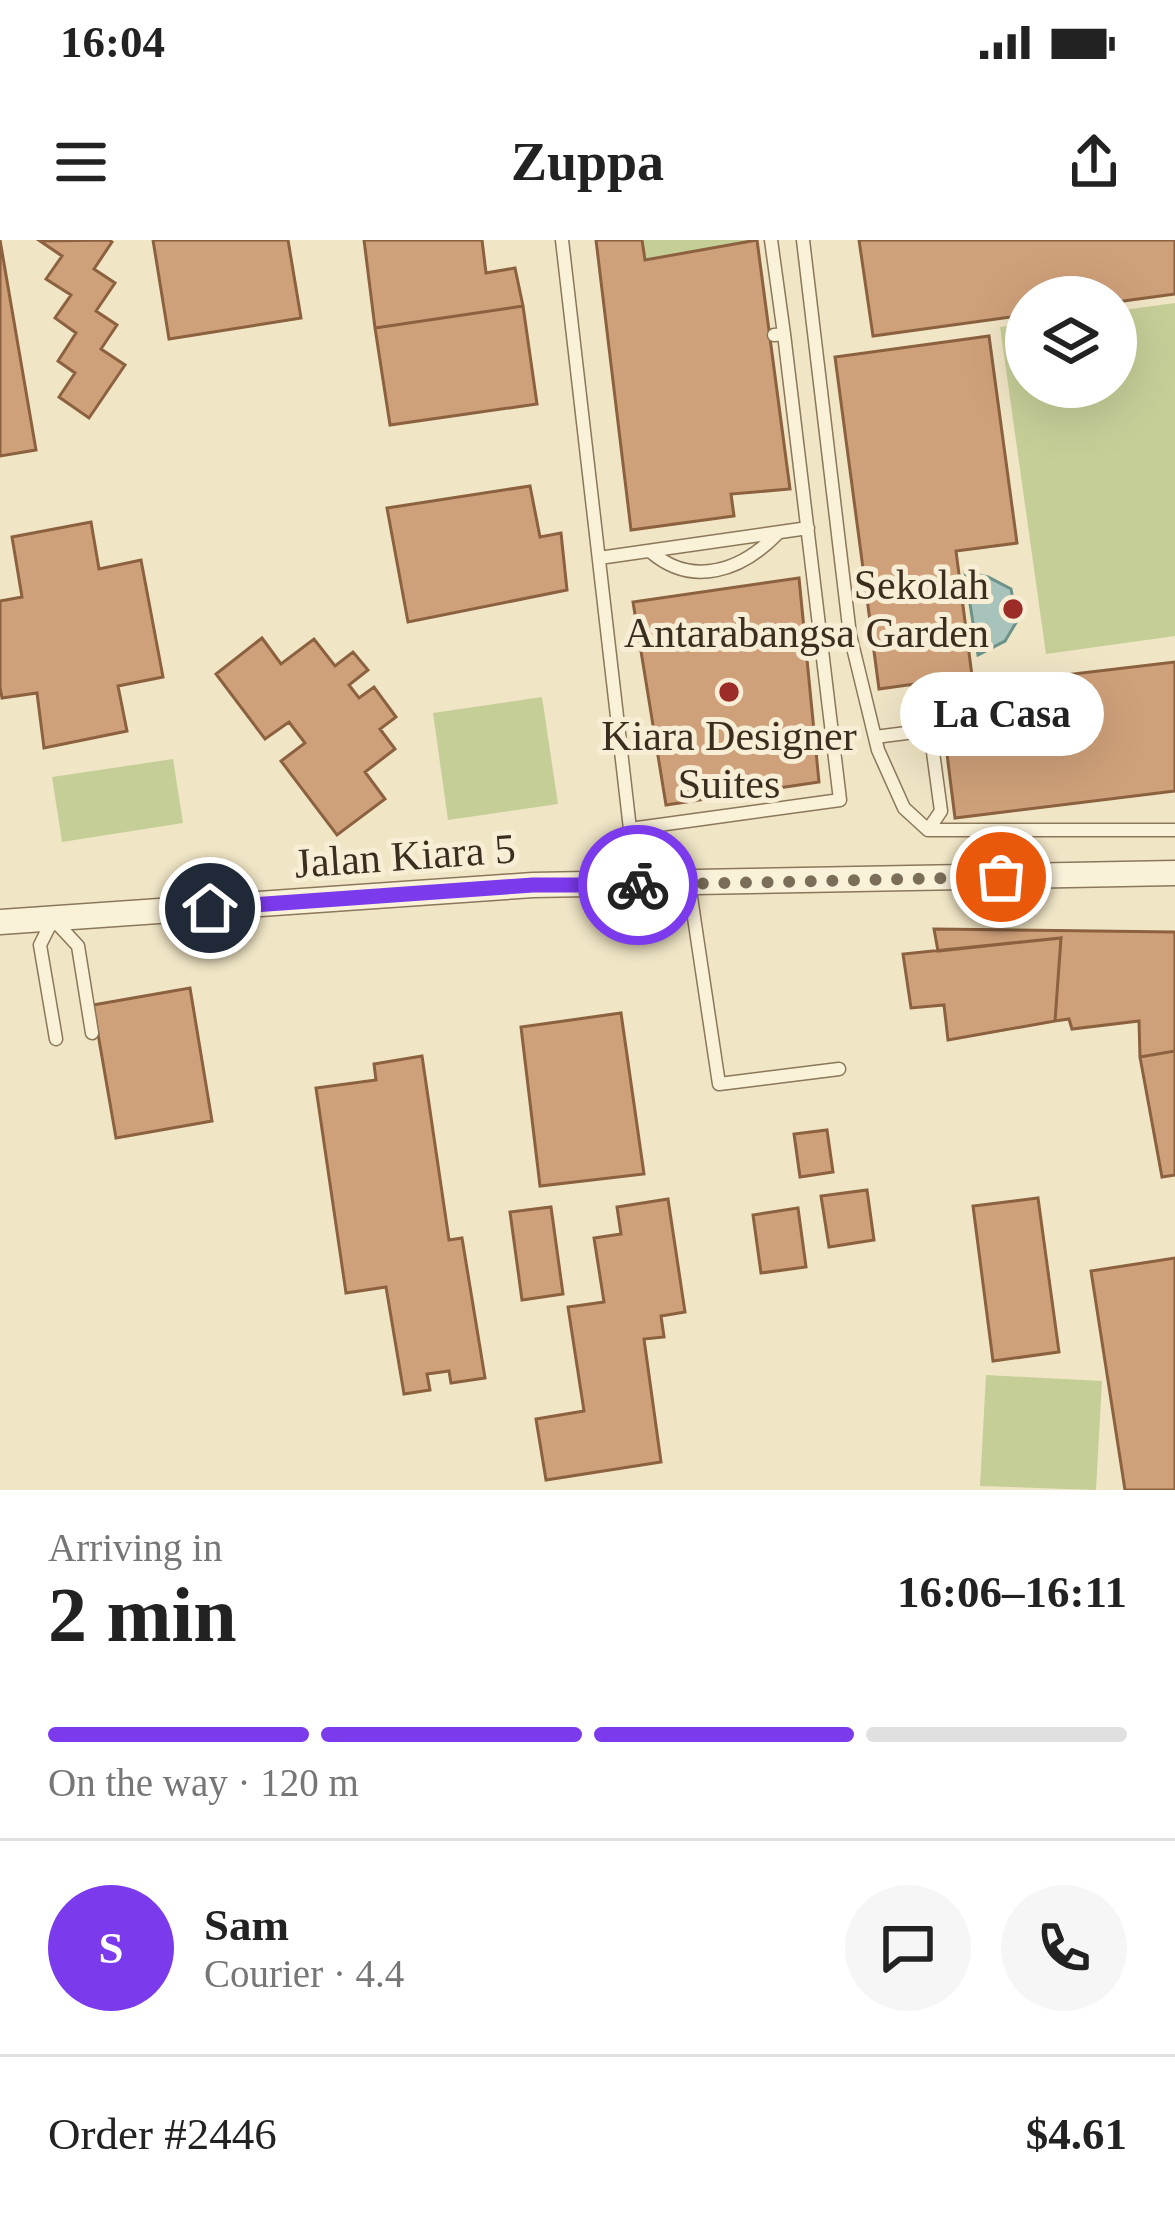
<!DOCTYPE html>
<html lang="en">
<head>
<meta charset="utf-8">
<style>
	:root { --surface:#fff; --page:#f6f6f6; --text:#222; --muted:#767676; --line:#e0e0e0; --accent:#7c3aed }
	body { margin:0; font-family:"Times New Roman",serif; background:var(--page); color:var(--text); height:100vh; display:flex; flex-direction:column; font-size:45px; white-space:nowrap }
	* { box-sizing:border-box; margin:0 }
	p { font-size:39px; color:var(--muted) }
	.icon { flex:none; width:66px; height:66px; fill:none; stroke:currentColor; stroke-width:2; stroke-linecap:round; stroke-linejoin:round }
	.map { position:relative; height:1250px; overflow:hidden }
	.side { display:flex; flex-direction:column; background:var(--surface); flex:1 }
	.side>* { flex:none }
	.buttons { position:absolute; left:1005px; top:36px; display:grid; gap:24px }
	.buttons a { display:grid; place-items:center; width:132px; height:132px; border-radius:50%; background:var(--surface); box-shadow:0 12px 48px #0002; font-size:60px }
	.pin { position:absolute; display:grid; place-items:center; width:102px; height:102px; color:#fff; margin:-51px; border:6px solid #fff; border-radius:50%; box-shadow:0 3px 12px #0007 }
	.courier { position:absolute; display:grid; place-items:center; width:120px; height:120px; margin:-60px; border:9px solid #7c3aed; border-radius:50%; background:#fff; color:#222; box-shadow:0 3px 15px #0007 }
	.bubble { position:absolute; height:84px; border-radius:42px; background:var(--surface); box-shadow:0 12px 48px #0002; font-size:39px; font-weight:800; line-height:84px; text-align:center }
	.summary em { font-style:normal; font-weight:800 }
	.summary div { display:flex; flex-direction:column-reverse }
	.summary { display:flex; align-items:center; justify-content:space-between; height:204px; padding:0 48px }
	h1 { font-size:78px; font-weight:800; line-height:90px }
	.bar { display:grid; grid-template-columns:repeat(4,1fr); gap:18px 12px; align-content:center; height:144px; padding:0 48px }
	.bar i { height:15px; border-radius:9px; background:var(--line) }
	.bar .current { background:var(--accent) }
	.bar p { grid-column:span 4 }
	.line { display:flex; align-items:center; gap:30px; padding:0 48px; border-top:3px solid var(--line) }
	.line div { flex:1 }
	.round { display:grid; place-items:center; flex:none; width:126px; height:126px; border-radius:63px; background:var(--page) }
	.status { display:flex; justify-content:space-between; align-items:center; height:84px; padding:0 60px; background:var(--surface); direction:ltr }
	.status svg { height:33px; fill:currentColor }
	header { display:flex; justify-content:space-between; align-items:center; height:156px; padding:0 48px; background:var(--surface); font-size:54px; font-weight:800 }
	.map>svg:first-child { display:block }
	.green { fill:#c6ce98 }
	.water { fill:#a7c3bc; stroke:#6d928a; stroke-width:3 }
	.building { fill:#cfa17a; stroke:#8b613f; stroke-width:3 }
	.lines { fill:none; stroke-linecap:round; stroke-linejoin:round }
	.service-casing { stroke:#8b775a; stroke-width:15 }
	.minor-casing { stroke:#8b775a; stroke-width:27 }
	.service { stroke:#faf1d9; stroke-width:12 }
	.minor { stroke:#faf1d9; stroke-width:24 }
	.done { stroke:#7a6e59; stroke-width:12; stroke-dasharray:0 21.6 }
	.route { stroke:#7c3aed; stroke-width:15 }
	.poi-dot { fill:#9c2c28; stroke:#f7eed5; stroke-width:4.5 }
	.labels { text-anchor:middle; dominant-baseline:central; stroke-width:10; stroke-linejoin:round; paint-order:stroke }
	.poi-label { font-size:42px; fill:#3b2e1f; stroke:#f7eed5; text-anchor:end }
	.street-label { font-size:42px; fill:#3b2e1f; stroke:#f7eed5 }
</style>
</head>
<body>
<div class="status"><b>16:04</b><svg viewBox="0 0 49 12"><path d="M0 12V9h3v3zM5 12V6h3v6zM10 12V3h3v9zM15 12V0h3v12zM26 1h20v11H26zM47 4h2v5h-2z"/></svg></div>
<header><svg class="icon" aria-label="menu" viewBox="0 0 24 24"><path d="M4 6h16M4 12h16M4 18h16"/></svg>Zuppa<svg class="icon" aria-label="share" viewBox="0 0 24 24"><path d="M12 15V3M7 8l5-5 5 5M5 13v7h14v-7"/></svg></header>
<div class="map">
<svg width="1175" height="1250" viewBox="0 0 1175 1250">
	<rect width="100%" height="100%" fill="#f0e5c5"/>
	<path class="green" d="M642 0H751V3L645 20Z
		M1175 63V396L1046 414 1000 87 1026 84V147H1116V71Z
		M542 457 558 564 448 580 433 473Z
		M173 519 183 583 62 602 52 537Z
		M986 1135 1102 1141 1096 1250 980 1246Z"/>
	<path class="water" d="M965 332 988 337 1011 349 1017 381 1005 401 978 415Z"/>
	<path class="building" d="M0 0 36 210 0 216Z
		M109 0 112 2 94 29 115 43 96 71 117 85 101 109 125 125 89 178 59 157 75 133 58 121 76 93 55 78 71 55 46 39 62 16 40 1Z
		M153 0H288L301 78 169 99Z
		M364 0H482L486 33 515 28 523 66 375 88Z
		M596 0H642L645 20 757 0 790 249 731 254 734 276 631 290Z
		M859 0H1175V54L1116 62V57H1026V75L873 96Z
		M523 66 537 164 390 185 375 88Z
		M989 96 1017 303 956 311 972 436 879 449 835 117Z
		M530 246 540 297 561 293 567 350 408 382 387 268Z
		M91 282 99 329 141 320 163 437 118 446 127 491 44 508 37 453 2 458 0 447V361L22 357 12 297Z
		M799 338 819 542 666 565 633 362Z
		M262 398 281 424 314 399 335 426 353 412 368 430 349 445 359 458 374 447 396 477 380 489 395 509 365 532 385 559 337 595 281 521 305 503 289 482 265 499 216 434Z
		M1175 422V551L955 578 939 450Z
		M934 689 1175 692V811L1140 817 1139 781 1072 789 1069 779 1055 781 1061 698 938 711Z
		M1061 698 1055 781 948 800 944 765 911 768 903 714Z
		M190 748 212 881 116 898 93 765Z
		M621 773 644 934 540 946 521 787Z
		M1175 811V935L1162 937 1140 817Z
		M422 816 449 1000 462 998 485 1138 451 1143 449 1131 427 1134 430 1150 404 1154 386 1047 346 1053 316 848 376 840 374 824Z
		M827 890 833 932 800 937 794 894Z
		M867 950 874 1000 829 1007 821 956Z
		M1038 958 1059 1112 993 1121 973 966Z
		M668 959 685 1072 661 1076 664 1097 644 1099 661 1222 546 1240 536 1179 584 1171 568 1067 604 1062 594 998 621 994 617 967Z
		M551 967 563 1054 522 1060 510 972Z
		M798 968 806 1027 761 1033 753 975Z
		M1175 1018V1250H1125L1091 1031Z"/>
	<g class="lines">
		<defs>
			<path id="service" d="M562 0 630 589 640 642
				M771 0 784 94 774 95
				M803 0 850 395 878 510 904 568 928 590 941 571 930 490 875 497
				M651 312C693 348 742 330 777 294
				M599 318 808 288
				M630 589 840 560 784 94
				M928 590H1175
				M689 644 719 844 839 829
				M56 799 40 705 53 679 78 706 92 793"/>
			<path id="minor" d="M0 682 533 645 1175 633"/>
		</defs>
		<use href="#service" class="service-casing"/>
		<use href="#minor" class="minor-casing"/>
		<use href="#service" class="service"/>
		<use href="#minor" class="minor"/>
	</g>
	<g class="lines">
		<path class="done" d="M638 645 1001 637"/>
		<path class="route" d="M210 668 533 645H638"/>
	</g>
	<g class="poi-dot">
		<circle cx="1013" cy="369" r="12"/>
		<circle cx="729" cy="452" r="12"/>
	</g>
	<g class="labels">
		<g class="poi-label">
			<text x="989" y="345">Sekolah<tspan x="989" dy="48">Antarabangsa Garden</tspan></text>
			<text x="729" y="496" text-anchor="middle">Kiara Designer<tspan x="729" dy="48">Suites</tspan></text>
		</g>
		<g class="street-label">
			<text transform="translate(405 616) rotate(-4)">Jalan Kiara 5</text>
		</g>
	</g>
</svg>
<div class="buttons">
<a><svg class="icon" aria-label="layers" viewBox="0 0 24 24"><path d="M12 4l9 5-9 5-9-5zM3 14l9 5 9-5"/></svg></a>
</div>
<div class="pin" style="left:1001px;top:637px;background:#ea580c"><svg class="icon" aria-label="bag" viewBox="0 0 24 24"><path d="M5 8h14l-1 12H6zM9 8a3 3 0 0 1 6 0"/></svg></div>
<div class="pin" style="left:210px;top:668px;background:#1f2937"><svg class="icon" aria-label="home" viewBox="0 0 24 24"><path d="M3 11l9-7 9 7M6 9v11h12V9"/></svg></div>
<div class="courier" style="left:638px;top:645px"><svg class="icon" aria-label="bike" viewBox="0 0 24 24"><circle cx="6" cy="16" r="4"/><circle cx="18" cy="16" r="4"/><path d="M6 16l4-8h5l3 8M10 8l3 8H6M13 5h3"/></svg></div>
<div class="bubble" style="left:900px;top:432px;width:204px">La Casa</div>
</div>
<section class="side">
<div class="summary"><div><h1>2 min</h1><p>Arriving in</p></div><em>16:06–16:11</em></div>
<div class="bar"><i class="current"></i><i class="current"></i><i class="current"></i><i></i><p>On the way · 120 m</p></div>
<div class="line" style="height:216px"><b class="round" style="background:var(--accent);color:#fff">S</b><div><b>Sam</b><p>Courier · 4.4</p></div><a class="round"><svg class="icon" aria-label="chat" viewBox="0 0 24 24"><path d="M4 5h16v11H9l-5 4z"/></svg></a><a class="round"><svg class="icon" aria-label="phone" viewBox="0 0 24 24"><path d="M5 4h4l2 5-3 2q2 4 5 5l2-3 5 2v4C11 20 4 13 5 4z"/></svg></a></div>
<div class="line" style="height:156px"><div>Order #2446</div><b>$4.61</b></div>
</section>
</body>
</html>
